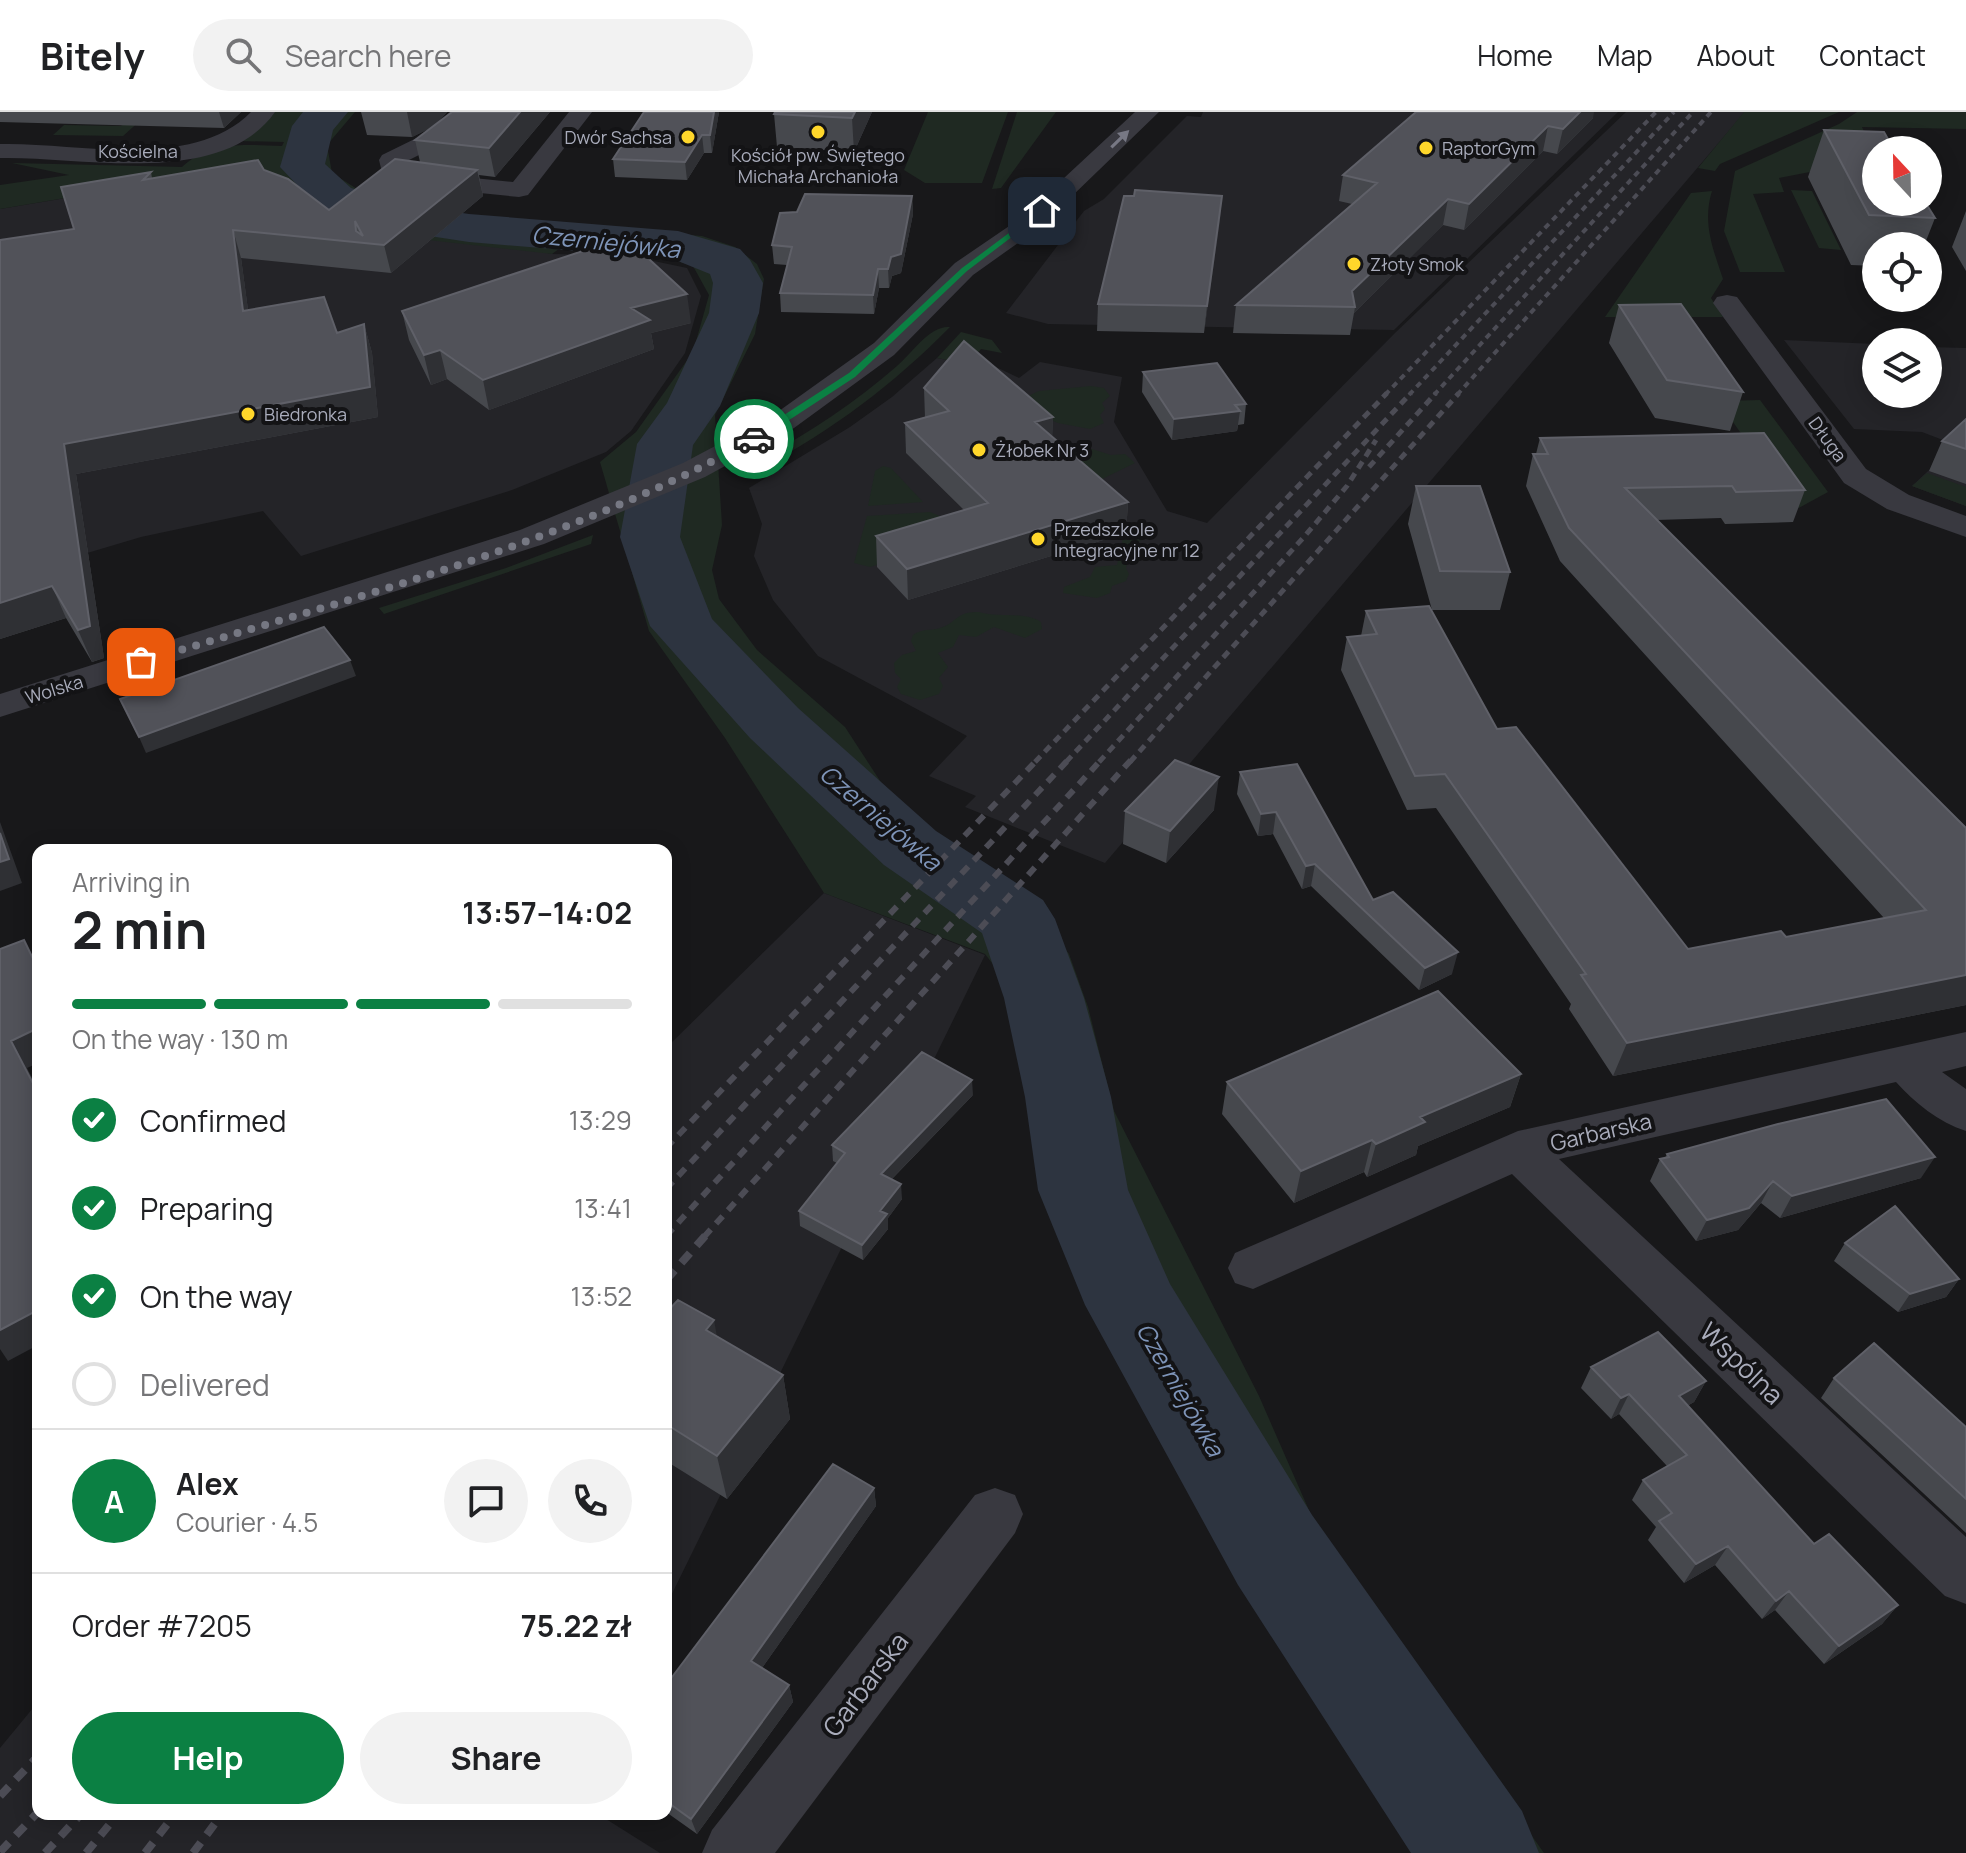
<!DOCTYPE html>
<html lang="en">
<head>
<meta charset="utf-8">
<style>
	:root { --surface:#fff; --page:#f2f2f2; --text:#202124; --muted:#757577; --line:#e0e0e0; --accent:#0b8043 }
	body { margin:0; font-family:Manrope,sans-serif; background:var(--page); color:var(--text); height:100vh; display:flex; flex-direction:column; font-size:30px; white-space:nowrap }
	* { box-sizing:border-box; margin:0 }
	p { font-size:26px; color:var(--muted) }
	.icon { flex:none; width:44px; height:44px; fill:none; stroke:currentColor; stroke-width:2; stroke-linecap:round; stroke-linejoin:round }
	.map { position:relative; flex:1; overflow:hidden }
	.details { position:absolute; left:32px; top:732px; width:640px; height:976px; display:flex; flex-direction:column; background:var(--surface); border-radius:16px; box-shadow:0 4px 20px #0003 }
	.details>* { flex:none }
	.needle { width:52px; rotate:338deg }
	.fabs { position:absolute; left:1862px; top:24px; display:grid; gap:16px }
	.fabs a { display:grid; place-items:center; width:80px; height:80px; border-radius:50%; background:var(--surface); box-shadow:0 4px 20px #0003; font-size:40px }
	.pin { position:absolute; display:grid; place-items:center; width:68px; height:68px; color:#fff; margin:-34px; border-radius:16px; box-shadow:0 4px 12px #0006 }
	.courier { position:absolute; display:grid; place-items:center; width:80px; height:80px; margin:-40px; border:6px solid #0b8043; border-radius:50%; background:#fff; color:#222; box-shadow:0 2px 10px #0007 }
	.head em { font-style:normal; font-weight:700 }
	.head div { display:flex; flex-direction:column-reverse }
	.head { display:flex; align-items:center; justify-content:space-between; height:136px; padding:0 40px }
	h1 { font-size:52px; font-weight:700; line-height:60px }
	.bar { display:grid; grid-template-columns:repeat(4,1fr); gap:12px 8px; align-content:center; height:96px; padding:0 40px }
	.bar i { height:10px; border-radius:6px; background:var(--line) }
	.bar .selected { background:var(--accent) }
	.bar p { grid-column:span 4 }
	.line { display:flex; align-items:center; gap:20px; padding:0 40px; border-top:2px solid var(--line) }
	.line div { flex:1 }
	.round { display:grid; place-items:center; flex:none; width:84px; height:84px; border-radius:42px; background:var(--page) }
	ol { padding:0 40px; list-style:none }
	li { display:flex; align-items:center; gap:24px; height:88px }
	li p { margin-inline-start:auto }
	li .icon { padding:8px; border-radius:50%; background:var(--accent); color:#fff; stroke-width:4 }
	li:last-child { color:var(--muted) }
	li i { width:44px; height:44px; border:4px solid var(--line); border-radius:50% }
	.primary-button { display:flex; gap:16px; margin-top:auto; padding:16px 40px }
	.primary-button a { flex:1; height:92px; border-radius:48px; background:var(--accent); color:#fff; font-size:32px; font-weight:700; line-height:92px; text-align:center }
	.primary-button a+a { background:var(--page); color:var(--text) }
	header { display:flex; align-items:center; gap:48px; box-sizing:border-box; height:112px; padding:0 40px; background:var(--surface); border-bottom:2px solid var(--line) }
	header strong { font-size:38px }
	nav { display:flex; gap:44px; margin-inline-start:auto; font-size:28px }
	.search { width:560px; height:72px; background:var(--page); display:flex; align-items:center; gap:20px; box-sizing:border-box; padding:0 28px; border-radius:44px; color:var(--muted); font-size:30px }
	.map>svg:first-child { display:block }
	.built { fill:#242428 }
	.green { fill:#1f2922 }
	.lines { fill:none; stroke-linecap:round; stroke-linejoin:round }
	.river { fill:#2d3440; fill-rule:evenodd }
	.minor { fill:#393940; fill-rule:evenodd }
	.rail-far3 { stroke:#4c4c55; stroke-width:4; stroke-dasharray:6 5; stroke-linecap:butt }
	.rail-far2 { stroke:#4c4c55; stroke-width:5; stroke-dasharray:8 6; stroke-linecap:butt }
	.rail-far1 { stroke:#4c4c55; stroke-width:6; stroke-dasharray:10 8; stroke-linecap:butt }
	.rail { stroke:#4c4c55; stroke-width:8; stroke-dasharray:13 10; stroke-linecap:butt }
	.wall { fill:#46484d }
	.shaded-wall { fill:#2f3034 }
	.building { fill:#515259; stroke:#5f6068; stroke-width:2; fill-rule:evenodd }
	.oneway { fill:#777884 }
	.route { fill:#0b8043 }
	.done { stroke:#767883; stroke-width:8; stroke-dasharray:0 14.4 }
	.poi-dot { fill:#ffd72b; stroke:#131315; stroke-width:3 }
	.labels { text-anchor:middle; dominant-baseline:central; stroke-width:8; stroke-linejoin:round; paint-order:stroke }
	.far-poi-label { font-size:18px; fill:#a9acbb; stroke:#131315; text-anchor:start }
	.far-street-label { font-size:18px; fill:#a9acbb; stroke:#131315 }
	.street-label { font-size:22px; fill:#a9acbb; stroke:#131315 }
	.water-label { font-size:24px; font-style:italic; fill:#7e94b8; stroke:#131315 }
	.near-street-label { font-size:26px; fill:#a9acbb; stroke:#131315 }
</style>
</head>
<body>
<header>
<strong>Bitely</strong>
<div class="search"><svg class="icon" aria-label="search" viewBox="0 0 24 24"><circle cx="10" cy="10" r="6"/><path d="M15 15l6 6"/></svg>Search here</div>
<nav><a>Home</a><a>Map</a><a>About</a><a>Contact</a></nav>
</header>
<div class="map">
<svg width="1966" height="1741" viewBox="0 0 1966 1741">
	<rect width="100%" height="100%" fill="#18181a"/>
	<path class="built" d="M1203 0H1618L1394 218 1048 212 1006 201 1084 99 1104 87 1187 4 1201 5Z
		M1626 0H1745L1105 751 965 695 976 684 929 664 967 624 818 544 773 488 754 444 762 412 749 376 850 315 892 285 937 246 990 256 994 254 1019 266 1040 250 1122 265 1114 310 1167 399 1207 411 1395 221Z
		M262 53 289 82 552 142 630 144 687 156 701 184 685 241 631 319 606 340 512 378 301 444 263 399 141 425 0 467V97Z
		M1784 228 1876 232V282H1928V235L1966 236V394L1912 374 1956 333 1922 320 1854 317Z
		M824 781 985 843 666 1494V936Z
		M38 1590V1702H598L660 1741H0V1636Z"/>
	<path class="green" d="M273 0H355L327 33 332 61 368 84 448 102 702 124 735 135 757 152 764 167 755 222 715 303 722 413 712 458 719 487 757 538 845 615 899 698 1035 798 1069 842 1088 895 1114 999 1259 1284 1322 1428 1544 1741H1431L1383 1663 1232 1460 1133 1270 1047 1087 1016 882 985 842 824 781 725 626 649 519 600 350 636 320 693 240 709 183 693 154 643 138 560 136 552 142 321 116 261 53 0 97V73L69 63 12 51 182 55C211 28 245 33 282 34L284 30 239 29Z
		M928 0H1008L982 71H925L904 58Z
		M1017 0H1056L1001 76 992 77Z
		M1744 0H1839L1720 52 1715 59 1698 56Z
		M1857 0H1966V17L1862 15 1876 47 1779 66 1784 80 1753 82 1785 160H1740L1724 119 1735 59 1839 12Z
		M130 6 142 7 123 24 53 23 64 13 121 14Z
		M1791 78 1812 79 1841 138 1819 136Z
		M1712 79C1702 111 1713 137 1723 167L1711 186 1723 205H1605L1691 81Z
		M950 215C889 277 822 326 744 365L735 361C793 331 848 297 897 254 912 241 930 213 950 215Z
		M961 220 992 228 1002 241 981 237 968 252 937 246Z
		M1091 274 1104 276 1110 284 1102 291 1105 297 1100 303 1104 311 1090 317 1058 311 1046 306 1028 284 1039 279Z
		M1760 288 1828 380 1795 398 1721 293 1723 289Z
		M1092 337 1111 343 1125 342 1135 351 1098 369 1063 342Z
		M883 354 891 356 923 390 868 394 875 359Z
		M1927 361 1966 375V394L1912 374Z
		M930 400 982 421 870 455 854 451 867 404Z
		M1139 413 1150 425 1134 431 1126 456 1129 462 1126 469 1112 474 1110 481 1097 486 1063 481 1064 475 1090 465 1095 455 1117 453 1123 426 1133 423 1128 415Z
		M593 423 591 432 384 502 379 496 506 456Z
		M979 500C998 506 1024 499 1041 510L1042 517 1025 526 994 515 976 525 959 523 953 535 938 541 948 555 939 566 943 574 939 582 920 588 901 582 897 575 901 567 895 561 894 551 902 543 916 539 911 529 913 523C923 516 930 519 940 516 957 511 956 499 979 500Z"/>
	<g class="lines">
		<path class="river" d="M303 0H348L333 18 325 52 351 76 408 93 469 102 678 119 740 137 750 148 763 171 759 201 720 294 693 333 680 425 712 507 798 596 936 719 1043 788 1055 807 1084 886 1111 985 1128 1078 1170 1172 1312 1403 1522 1699 1539 1741H1411L1238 1473 1085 1193 1038 1078 1025 985 1004 886 982 821 884 753 750 626 650 514 620 425 637 332 667 291 709 201 713 171 710 162 673 147 469 130 403 120 319 96 280 55 292 14Z"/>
		<path class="minor" d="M251 0H275C221 77 81 44 0 46V32C77 30 192 60 251 0Z
			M450 0H473L453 26 403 51 404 55 415 60 513 70 569 0H592L528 83 519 85 410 74 383 64 379 48 382 43 437 16Z
			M1135 0H1159L1039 116 973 163 894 243 794 316 705 365 544 432 0 605V582L520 418 683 351 772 304 874 231 955 151 1021 106Z
			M1727 183 1737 185 1866 357 1909 383 1966 404V425L1887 397 1844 371 1713 191 1717 185Z
			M1966 920V954L1942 960 1966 977V1019C1938 1010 1915 991 1896 970L1559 1047 1966 1425V1492L1945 1484 1512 1062 1253 1177 1235 1171 1228 1156 1235 1141 1518 1019Z
			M995 1376 1015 1383 1023 1402 1015 1421 775 1741H702L712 1718 975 1383Z"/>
		<path class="rail-far3" d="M1385 283 1656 0
			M1409 283 1674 0
			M1434 283 1693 0
			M1457 283 1711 0"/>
		<path class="rail-far2" d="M1369 355 1436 281
			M1035 650 1387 281
			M1066 650 1411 281
			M1099 650 1304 425 1347 374 1376 328
			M1130 650 1459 281"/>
		<path class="rail-far1" d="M666 1036 1037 648
			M666 1077 1068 648
			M666 1124 1101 648
			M704 1125 1131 648"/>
		<path class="rail" d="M666 1168 706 1123
			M0 1684 38 1644
			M0 1740 38 1700
			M45 1741 81 1702
			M86 1741 118 1702
			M145 1741 175 1702
			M193 1741 222 1702"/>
	</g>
	<path class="wall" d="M0 0H241L224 16 0 10Z
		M361 0H447L437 11 550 0 495 65 479 63 483 84 391 161 241 146 248 198 337 221 364 212 372 241 378 305 76 362 104 546 92 550 66 506 0 527V128L74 117 151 60 152 66 264 58 329 98 420 50 415 28 432 15 412 25 367 23Z
		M719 0 712 41H704L687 68 615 65 613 47Z
		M872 0 854 40 777 35 774 2Z
		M1416 0 1593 6 1557 42 1543 39 1464 118 1443 113 1354 201 1350 223 1233 221 1236 193 1352 92 1339 89 1343 63Z
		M1824 18 1935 106 1924 134H1876V154L1851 153 1808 65Z
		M912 84 913 102 901 161 892 164 889 176H879L874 202 781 200 780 181 787 153 774 152 772 133 797 100Z
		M1222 84 1204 221 1097 219 1098 192Z
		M1966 99V159L1952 135Z
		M1619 193 1743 280 1730 319 1655 306 1609 231Z
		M402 199 691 211 651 221 654 237 489 298 447 267 431 273 409 228Z
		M1143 260 1246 292 1244 312 1238 313 1237 319 1172 328 1142 280Z
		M924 276 1053 305 1052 325 1128 390 1126 421 908 488 877 455 876 424 964 398 906 341 905 311 925 306Z
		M1966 307V372L1929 359 1942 329Z
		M1540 326 1805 378 1793 410 1725 412 1721 406 1656 408 1966 716V893L1613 964 1569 897 1571 892 1436 696 1407 698 1341 558 1347 525 1361 524 1366 499 1497 617 1688 837 1786 825 1884 806 1560 449 1526 374 1533 342H1536Z
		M1416 374 1510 460 1500 498H1432L1408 412Z
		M1240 660 1373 788 1452 862 1419 878 1311 774 1302 777 1273 722 1258 724 1237 682Z
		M1214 698 1166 751 1123 732 1125 699Z
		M1521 962 1510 995 1418 1034 1416 1043 1367 1065 1364 1060 1294 1091 1222 1002 1227 970Z
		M973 983 892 1067 902 1087 888 1106V1117L863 1148 800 1114 799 1099 837 1051 833 1049 832 1033Z
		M1667 1042 1921 1066 1780 1106 1761 1091 1738 1118 1696 1129 1650 1069 1660 1047 1665 1046Z
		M1845 1131 1959 1167 1946 1185 1898 1200 1834 1149Z
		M666 1201 717 1224 783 1263 790 1307 727 1387 666 1349Z
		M1591 1255 1706 1269 1694 1290 1687 1294 1814 1432 1898 1493 1882 1512 1824 1552 1775 1498 1762 1507 1715 1453 1684 1471 1648 1428 1656 1415 1632 1388 1643 1368 1667 1354 1619 1302 1611 1307 1581 1276Z
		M1834 1266 1966 1315V1421L1821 1286Z
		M874 1376 876 1394 762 1556 789 1573 793 1590 697 1722 666 1700V1573Z"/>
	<path class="shaded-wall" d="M219 0H241L224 16Z
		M407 0H447L435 14 412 25Z
		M520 0H550L495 65 489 36Z
		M714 0H719L712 41 710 23Z
		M855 0H872L854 40 852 6Z
		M1580 0H1594L1593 6 1557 42 1563 17Z
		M1548 14 1543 39 1464 118 1469 92Z
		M702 23 704 41 687 68 685 50Z
		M477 58 483 84 391 161 384 133Z
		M912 84 913 102 901 161 892 164 889 176 888 157Z
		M1222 84 1220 109 1204 221 1207 194Z
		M1448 87 1443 113 1354 201 1355 195 1352 179Z
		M233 118 241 146 252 227 243 199Z
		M878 157 879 176 874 202 873 183Z
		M687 182 691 211 651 221 654 237 489 298 483 268 631 196Z
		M364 212 372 241 378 305 76 362 104 546 92 550 78 518 64 332Z
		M440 238 447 267 431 273 424 243Z
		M1240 299 1237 319 1172 328 1174 307Z
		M1053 305 1052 335 1035 310Z
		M1128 390 1126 421 908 488 907 457Z
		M52 474 66 506 0 527V491Z
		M350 548 356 564 146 641 139 625Z
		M1219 665 1214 698 1166 751 1170 719Z
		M1276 700 1273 722 1258 724 1261 702Z
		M0 710 22 771 0 779Z
		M1315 752 1311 774 1302 777 1306 754Z
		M1458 840 1452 862 1419 878 1425 856Z
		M1966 863V893L1613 964 1627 931Z
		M38 916V951L27 956 38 977V981L11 929Z
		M1521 962 1510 995 1418 1034 1416 1043 1367 1065 1376 1032 1420 1005Z
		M972 968 973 983 882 1077 881 1062Z
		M1372 1028 1364 1060 1294 1091 1301 1059Z
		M1935 1045 1921 1066 1780 1106 1792 1084Z
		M1773 1069 1761 1091 1738 1118 1696 1129 1707 1108Z
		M901 1072 902 1087 888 1106V1117L863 1148 862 1133 880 1099Z
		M1959 1167 1946 1185 1898 1200 1910 1182Z
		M38 1198V1233L8 1249 0 1237V1218Z
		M714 1208 722 1253 706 1218Z
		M783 1263 790 1307 727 1387 717 1344Z
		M1706 1269 1694 1290 1667 1305 1679 1284Z
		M1629 1282 1619 1302 1611 1307 1621 1286Z
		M874 1376 876 1394 755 1566 751 1549Z
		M1728 1434 1715 1453 1684 1471 1696 1452Z
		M1789 1479 1775 1498 1762 1507 1776 1489Z
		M1898 1493 1882 1512 1824 1552 1839 1534Z
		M789 1573 793 1590 697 1722 691 1707Z"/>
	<path class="building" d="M452 0H520L489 36 415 28Z
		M644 0H714L710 23H702L685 50 613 47Z
		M775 0H855L852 6 774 2Z
		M1416 0H1580L1563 17 1548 14 1469 92 1448 87 1352 179 1355 195 1236 193 1377 71 1343 63Z
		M1824 18 1884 20 1894 38H1876V90H1925L1935 106 1869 103Z
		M395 47 477 58 384 133 233 118 243 199 324 185 337 221 364 212 370 275 64 332 90 514 78 518 52 474 0 491V128L74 117 61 75 151 60 143 68 258 48 264 58 288 67 329 98ZM355 109 363 124 356 119Z
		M1135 78 1222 84 1207 194 1098 192 1124 84H1134Z
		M805 82 912 84 901 142 891 145 888 157H878L873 183 780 181 792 135 772 133 780 101 797 100Z
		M625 125 687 182 631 196 650 208 483 268 440 238 424 243 402 199Z
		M1681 192 1743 280 1667 268 1619 193Z
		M964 229 1053 305 1035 310 1128 390 907 457 876 424 988 391 905 311 949 299 924 276Z
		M1217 251 1246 292 1235 293 1240 299 1174 307 1143 260Z
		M1966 307V337L1942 329Z
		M1764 321 1805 378 1736 380 1732 374 1625 376 1966 716V863L1627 931 1581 863 1586 862 1445 662 1415 664 1347 525 1377 522 1366 499 1429 494 1497 617 1516 615 1688 837 1781 819 1786 825 1926 798 1569 416 1533 342H1548L1540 326Z
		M1416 374H1480L1510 460 1440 459Z
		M324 515 350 548 139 625 120 587Z
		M1175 648 1219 665 1170 719 1125 699Z
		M1297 652 1373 788 1393 780 1458 840 1425 856 1315 752 1306 754 1276 700 1261 702 1240 660Z
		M0 721 9 747 0 750Z
		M24 828 38 857V916L11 929 38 981V1198L0 1218V837Z
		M1438 879 1521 962 1420 1005 1425 1010 1376 1032 1372 1028 1301 1059 1227 970Z
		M922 940 972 968 881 1062 901 1072 880 1099 887 1102 862 1133 799 1099 845 1041 832 1033Z
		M1886 987 1935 1045 1792 1084 1773 1069 1749 1096 1707 1108 1660 1047 1669 1045 1667 1042 1778 1012Z
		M1895 1094 1959 1167 1910 1182 1845 1131Z
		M678 1188 714 1208 706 1218 783 1263 717 1344 666 1312V1201Z
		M1658 1220 1706 1269 1679 1284 1814 1432 1829 1422 1898 1493 1839 1534 1789 1479 1776 1489 1728 1434 1696 1452 1659 1409 1672 1401 1643 1368 1687 1343 1629 1282 1621 1286 1591 1255Z
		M1874 1231 1966 1315V1387L1834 1266Z
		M833 1352 874 1376 751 1549 789 1573 691 1707 666 1689V1573Z"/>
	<defs><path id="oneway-solid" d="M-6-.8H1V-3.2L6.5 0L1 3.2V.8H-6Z" transform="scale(2)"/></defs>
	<use class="oneway" href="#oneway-solid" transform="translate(1120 27) rotate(-44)"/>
	<path class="route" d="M1040 98 1046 99 967 159 855 265 757 329H750V325L849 261 962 156Z"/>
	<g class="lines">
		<path class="done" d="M141 550C347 487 565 433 754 327"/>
	</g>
	<g class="poi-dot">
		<circle cx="818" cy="20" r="8"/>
		<circle cx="688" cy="25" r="8"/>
		<circle cx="1426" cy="36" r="8"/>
		<circle cx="1354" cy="152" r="8"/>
		<circle cx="248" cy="302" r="8"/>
		<circle cx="979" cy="338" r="8"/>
		<circle cx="1038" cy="427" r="8"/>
	</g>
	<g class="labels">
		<g class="far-poi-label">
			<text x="672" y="25" text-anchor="end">Dwór Sachsa</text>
			<text x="1442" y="36">RaptorGym</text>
			<text x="818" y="43" text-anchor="middle">Kościół pw. Świętego<tspan x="818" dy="21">Michała Archanioła</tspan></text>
			<text x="1370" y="152">Złoty Smok</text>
			<text x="264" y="302">Biedronka</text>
			<text x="995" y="338">Żłobek Nr 3</text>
			<text x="1054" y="417">Przedszkole<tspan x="1054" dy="21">Integracyjne nr 12</tspan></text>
		</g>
		<g class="far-street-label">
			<text x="138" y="39">Kościelna</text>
			<text transform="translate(1828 327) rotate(54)">Długa</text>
			<text transform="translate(54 577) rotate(-17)">Wolska</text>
		</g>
		<g class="street-label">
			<text transform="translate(1601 1020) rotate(-13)">Garbarska</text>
		</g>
		<g class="water-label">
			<text transform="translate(606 129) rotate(6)">Czerniejówka</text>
			<text transform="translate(881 705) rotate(40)">Czerniejówka</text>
			<text transform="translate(1181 1277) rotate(60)">Czerniejówka</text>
		</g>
		<g class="near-street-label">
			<text transform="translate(1742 1251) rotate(44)">Wspólna</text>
			<text transform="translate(865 1572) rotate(-53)">Garbarska</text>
		</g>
	</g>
</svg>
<div class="fabs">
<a><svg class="needle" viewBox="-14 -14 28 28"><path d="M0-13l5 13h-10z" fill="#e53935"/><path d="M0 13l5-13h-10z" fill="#757577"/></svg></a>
<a><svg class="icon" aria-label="locate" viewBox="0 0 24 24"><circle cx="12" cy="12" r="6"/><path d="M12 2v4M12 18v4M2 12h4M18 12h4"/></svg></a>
<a><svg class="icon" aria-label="layers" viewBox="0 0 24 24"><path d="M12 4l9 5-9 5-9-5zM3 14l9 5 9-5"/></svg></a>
</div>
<div class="pin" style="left:141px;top:550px;background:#ea580c"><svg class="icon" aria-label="bag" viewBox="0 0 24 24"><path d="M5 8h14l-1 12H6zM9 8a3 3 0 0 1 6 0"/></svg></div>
<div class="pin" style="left:1042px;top:99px;background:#1f2937"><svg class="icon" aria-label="home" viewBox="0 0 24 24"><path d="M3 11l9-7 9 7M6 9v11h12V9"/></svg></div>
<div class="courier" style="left:754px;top:327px"><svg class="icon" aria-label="car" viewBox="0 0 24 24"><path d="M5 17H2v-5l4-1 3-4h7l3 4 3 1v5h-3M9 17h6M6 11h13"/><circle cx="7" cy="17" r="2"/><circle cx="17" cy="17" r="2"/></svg></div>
<section class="details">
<div class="head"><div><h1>2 min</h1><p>Arriving in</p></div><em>13:57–14:02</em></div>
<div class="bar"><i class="selected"></i><i class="selected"></i><i class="selected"></i><i></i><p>On the way · 130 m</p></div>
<ol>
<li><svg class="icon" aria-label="check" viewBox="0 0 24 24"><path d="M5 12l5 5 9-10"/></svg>Confirmed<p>13:29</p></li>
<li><svg class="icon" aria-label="check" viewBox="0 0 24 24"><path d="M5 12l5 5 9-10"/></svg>Preparing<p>13:41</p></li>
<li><svg class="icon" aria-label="check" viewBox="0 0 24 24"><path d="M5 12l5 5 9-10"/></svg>On the way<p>13:52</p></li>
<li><i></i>Delivered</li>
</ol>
<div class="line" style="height:144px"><b class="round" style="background:var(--accent);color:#fff">A</b><div><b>Alex</b><p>Courier · 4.5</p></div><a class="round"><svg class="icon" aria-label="chat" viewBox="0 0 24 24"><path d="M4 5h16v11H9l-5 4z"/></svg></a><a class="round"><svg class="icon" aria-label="phone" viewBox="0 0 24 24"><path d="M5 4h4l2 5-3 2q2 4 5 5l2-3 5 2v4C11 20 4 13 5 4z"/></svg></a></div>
<div class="line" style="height:104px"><div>Order #7205</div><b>75.22 zł</b></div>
<div class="primary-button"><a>Help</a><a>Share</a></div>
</section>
</div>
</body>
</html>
